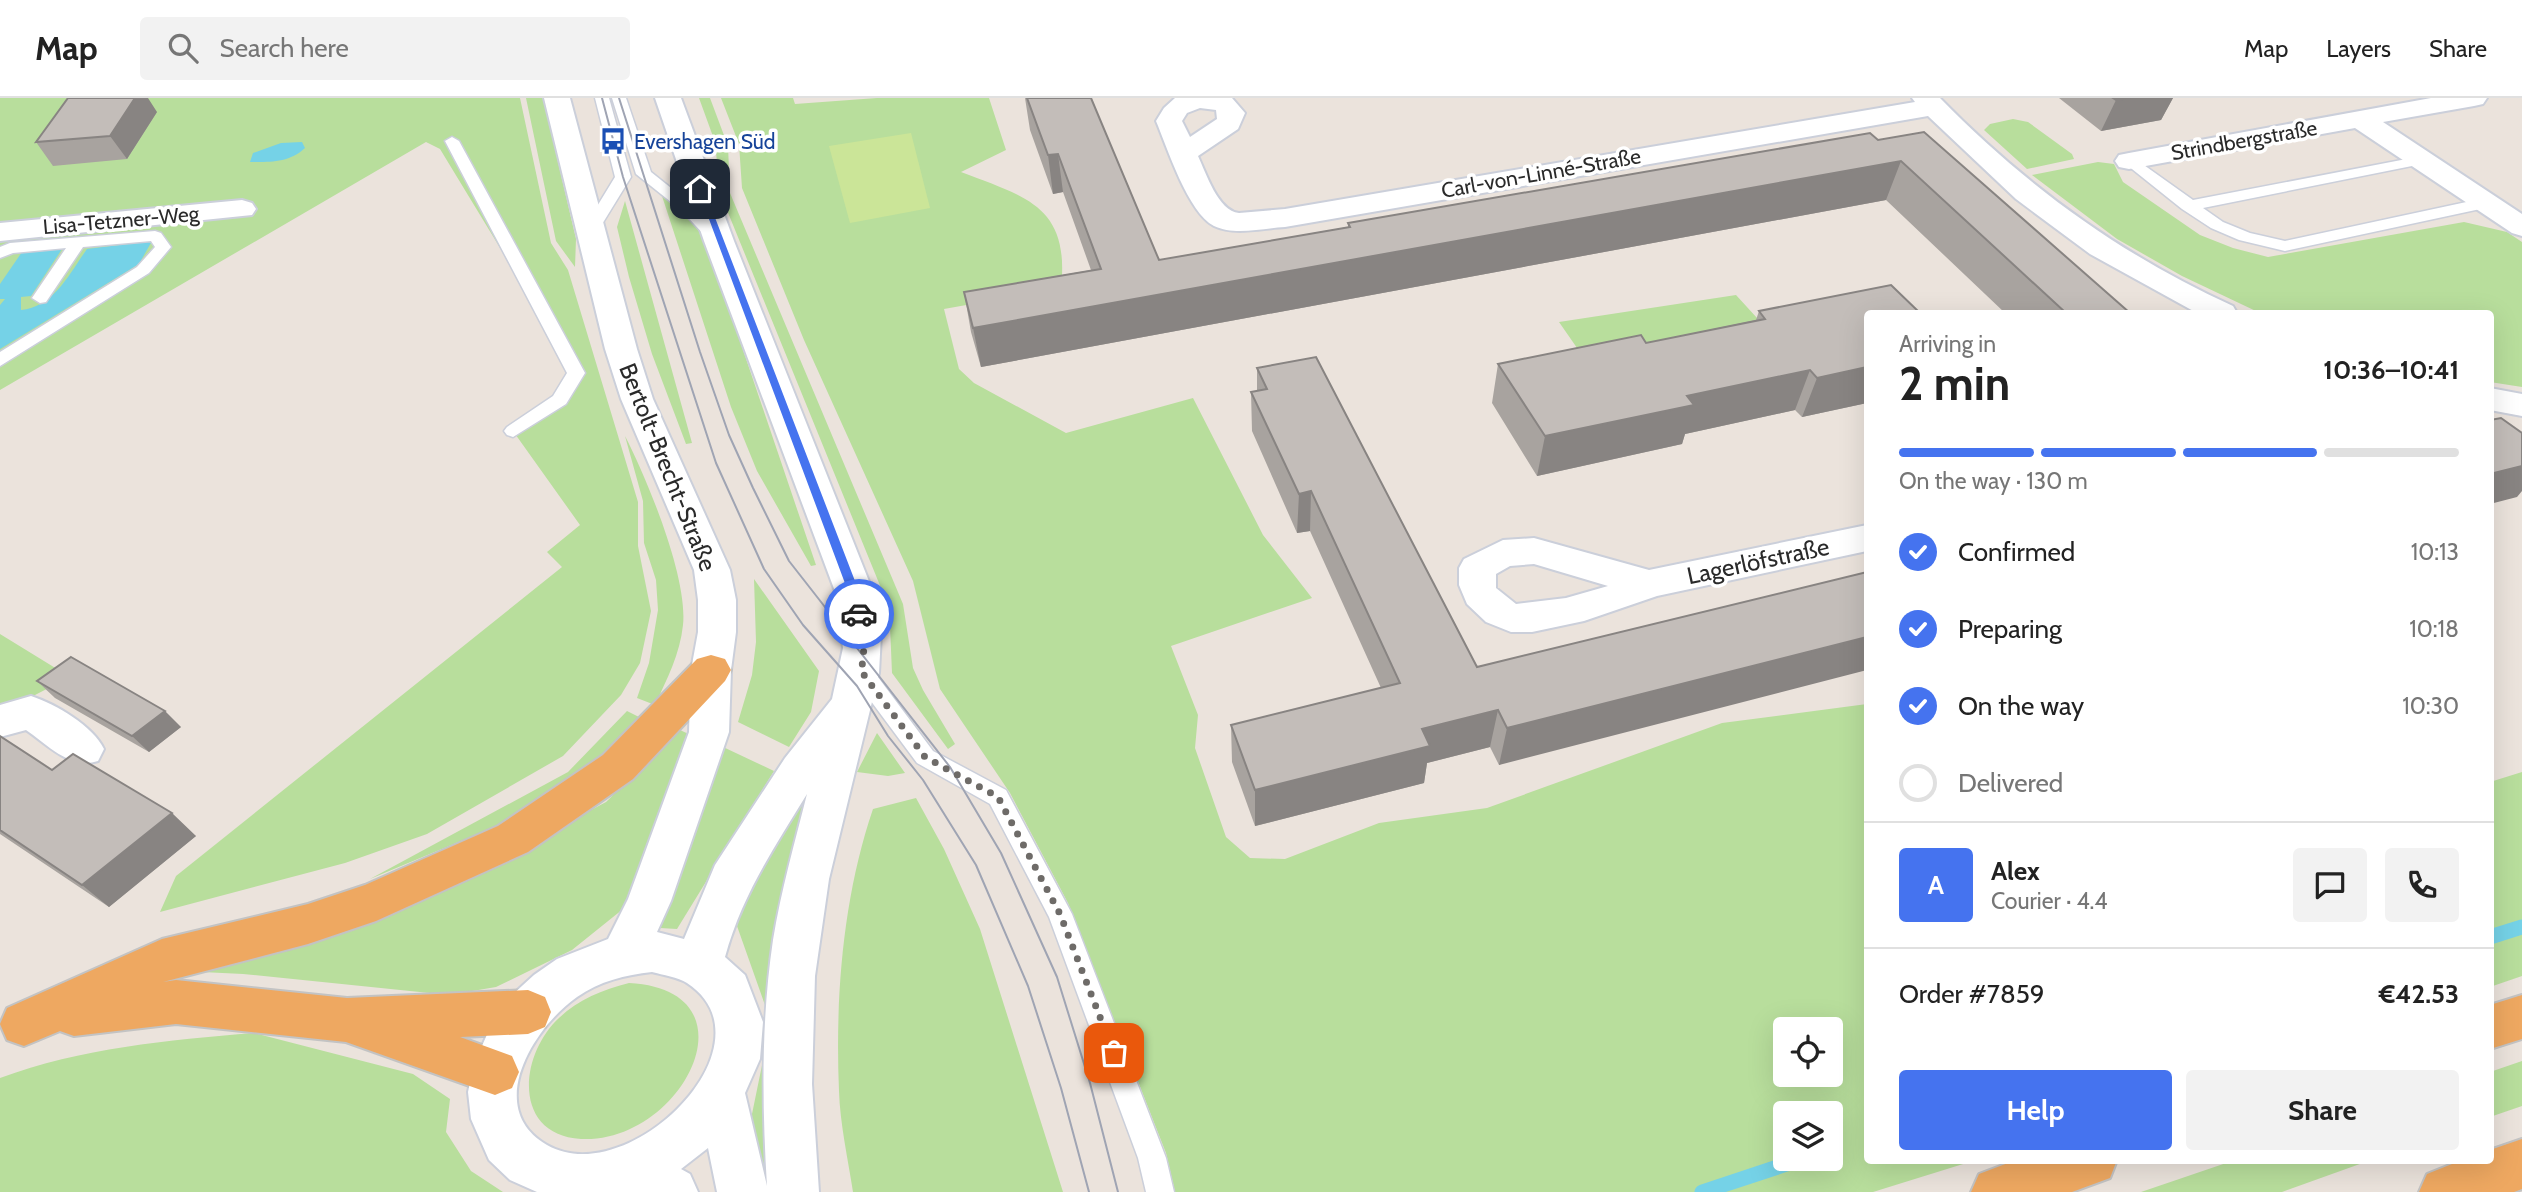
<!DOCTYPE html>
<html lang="en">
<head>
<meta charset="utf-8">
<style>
	:root { --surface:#fff; --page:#f2f2f2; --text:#222; --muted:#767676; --line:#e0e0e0; --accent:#4573ef }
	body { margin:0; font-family:Cabin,sans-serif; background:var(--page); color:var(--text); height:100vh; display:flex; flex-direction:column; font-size:26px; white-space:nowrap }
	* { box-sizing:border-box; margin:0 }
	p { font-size:23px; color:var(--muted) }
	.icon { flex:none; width:38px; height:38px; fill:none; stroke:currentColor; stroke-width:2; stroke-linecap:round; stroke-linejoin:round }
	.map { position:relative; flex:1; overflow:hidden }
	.sheet { position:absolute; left:1864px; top:212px; width:630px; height:854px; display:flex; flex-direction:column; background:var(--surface); border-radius:7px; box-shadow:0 7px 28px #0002 }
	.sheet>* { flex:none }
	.controls { position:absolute; left:1773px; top:919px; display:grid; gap:14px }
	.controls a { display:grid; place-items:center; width:70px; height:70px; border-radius:7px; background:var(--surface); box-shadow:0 7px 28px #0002; font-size:35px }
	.pin { position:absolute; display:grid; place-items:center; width:60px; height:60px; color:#fff; margin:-30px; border-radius:14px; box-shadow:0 4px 10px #0006 }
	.courier { position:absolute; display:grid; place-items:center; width:70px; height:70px; margin:-35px; border:5px solid #4573ef; border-radius:50%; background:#fff; color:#222; box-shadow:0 2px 9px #0007 }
	.overview em { font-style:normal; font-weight:700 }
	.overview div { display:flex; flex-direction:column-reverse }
	.overview { display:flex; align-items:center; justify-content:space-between; height:119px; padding:0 35px }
	h1 { font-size:46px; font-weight:700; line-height:52px }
	.bar { display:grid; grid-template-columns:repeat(4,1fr); gap:10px 7px; align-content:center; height:84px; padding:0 35px }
	.bar i { height:9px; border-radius:5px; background:var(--line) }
	.bar .on { background:var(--accent) }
	.bar p { grid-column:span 4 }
	.line { display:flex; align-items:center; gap:18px; padding:0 35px; border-top:2px solid var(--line) }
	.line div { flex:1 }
	.round { display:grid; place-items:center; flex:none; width:74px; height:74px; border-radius:7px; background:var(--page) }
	ol { padding:0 35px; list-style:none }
	li { display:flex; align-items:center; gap:21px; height:77px }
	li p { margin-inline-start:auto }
	li .icon { padding:7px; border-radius:50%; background:var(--accent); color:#fff; stroke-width:4 }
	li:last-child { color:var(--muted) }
	li i { width:38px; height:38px; border:4px solid var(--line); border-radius:50% }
	.cta { display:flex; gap:14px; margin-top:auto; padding:14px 35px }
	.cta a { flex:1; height:80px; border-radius:7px; background:var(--accent); color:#fff; font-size:28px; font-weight:700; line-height:80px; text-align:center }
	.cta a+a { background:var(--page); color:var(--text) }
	header { display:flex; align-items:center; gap:42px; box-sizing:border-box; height:98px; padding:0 35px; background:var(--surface); border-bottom:2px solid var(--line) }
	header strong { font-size:33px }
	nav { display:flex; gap:38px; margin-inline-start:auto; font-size:24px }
	.search { width:490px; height:63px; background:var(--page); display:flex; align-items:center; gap:18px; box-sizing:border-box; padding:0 24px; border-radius:7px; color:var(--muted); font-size:26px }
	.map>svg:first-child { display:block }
	.green { fill:#b8de9c; fill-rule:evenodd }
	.pitch { fill:#cbe598 }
	.water { fill:#75d2e7 }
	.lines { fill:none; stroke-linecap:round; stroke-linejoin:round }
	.stream { stroke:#75d2e7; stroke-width:15 }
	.service-casing { stroke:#cbcfda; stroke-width:3 }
	.minor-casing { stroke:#cbcfda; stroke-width:4 }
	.secondary-casing { stroke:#cbcfda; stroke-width:4 }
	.trunk-casing { stroke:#c3c3c3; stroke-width:4 }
	.service { fill:#fff; fill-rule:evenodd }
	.minor { fill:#fff; fill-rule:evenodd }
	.secondary { fill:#fff; fill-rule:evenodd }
	.trunk { fill:#eea861; fill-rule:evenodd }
	.tram { stroke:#9fa4b3; stroke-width:2 }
	.wall { fill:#a8a39f }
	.shaded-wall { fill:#888482 }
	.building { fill:#c3bdb9; stroke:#888482; stroke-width:2 }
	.route { fill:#4573ef }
	.done { stroke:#6e6b68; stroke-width:7; stroke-dasharray:0 12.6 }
	.labels { text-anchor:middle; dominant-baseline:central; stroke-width:7; stroke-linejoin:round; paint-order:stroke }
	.far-street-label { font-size:21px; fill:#2a2a2a; stroke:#fff }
	.far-transit-label { font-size:21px; fill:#164399; stroke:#fff; text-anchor:start }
	.street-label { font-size:24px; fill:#2a2a2a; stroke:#fff }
</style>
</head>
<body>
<header>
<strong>Map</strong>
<div class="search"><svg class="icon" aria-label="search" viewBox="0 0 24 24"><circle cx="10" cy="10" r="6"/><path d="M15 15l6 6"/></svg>Search here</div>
<nav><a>Map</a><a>Layers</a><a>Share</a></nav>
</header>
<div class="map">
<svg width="2522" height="1094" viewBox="0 0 2522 1094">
	<rect width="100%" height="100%" fill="#ebe3dc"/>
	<path class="green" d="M0 0H520L551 145 568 172 638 404V448L651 513 640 565 621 597 563 658 427 736 345 765 160 814 176 778 562 469 547 454 580 427 513 333 564 300 576 275 440 51 426 44 0 292Z
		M526 0H543L576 141 575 169 556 143Z
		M699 0H710L728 48 730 95 903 506 913 570 923 592 955 646 948 651 892 575 890 528 881 490 720 95 715 44Z
		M721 0H793L795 6 877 0H989L1006 52 961 74C1026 99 1070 108 1061 190L944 211 959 271 974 285 1066 335 1193 300 1263 437 1312 500 1171 548 1198 617 1195 650 1226 739 1250 760 1285 761 1379 725 1487 710 1722 625 1867 606V1062H1976L1873 1094H1175L1166 1055 1068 805 1010 695 940 591 913 483 804 242 742 90 739 46ZM1785 931H1830V976H1785ZM1785 1015H1830V1060H1785Z
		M2013 21 2028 24 2072 56 2074 61 2027 71 1984 32 1990 26Z
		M2098 64 2114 66 2123 84 2200 137 2233 150 2268 159 2464 124 2507 134 2522 144V289L2490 284V215H2260L2182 178 2117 141 2032 77Z
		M662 98 679 108 703 134 816 467 811 468 757 373 731 309Z
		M625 103 692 345 686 346 652 256 629 179 617 129Z
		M1736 197 1768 232 1584 260 1559 224Z
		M625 338C647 381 688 479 683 527 680 556 667 581 655 607L637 600 649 565 658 512 656 482 644 445 643 403Z
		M754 481 819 573 811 614 789 649 738 624 752 577 756 544Z
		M0 536 70 579 0 615Z
		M627 613 645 622 615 653 523 717 370 781 568 674Z
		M680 632 697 640 628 807 572 852 496 889 449 897 243 876 161 872 500 761 606 704Z
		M877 635 905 675 888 678 857 674Z
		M721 648 774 673 677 831 660 830Z
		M2522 674V878L2490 889V684Z
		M805 684 819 691 774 1094H764L751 1045 752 1016 769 933 766 910 737 828 753 770Z
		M916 700 944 751 980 831 1063 1094H853C848 1061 840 1026 839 993 835 899 843 799 873 711Z
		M629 885C761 892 682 1046 581 1041 512 1037 519 957 559 920 579 901 602 892 629 885Z
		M254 935 413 976 450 1001 446 1034 471 1073 503 1094H0V980C81 950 168 942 254 935Z
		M2522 963V1008L2490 1019V974Z
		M2235 1062H2371L2282 1094H2141Z"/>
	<path class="pitch" d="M911 35 930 110 850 125 829 48Z"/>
	<path class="water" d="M302 44 305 50C289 65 270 64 250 64L253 55 281 45Z
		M152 143 139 166 0 251V207L5 201H0V186L22 154 62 151 31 198 21 199V212C54 209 69 176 87 151Z"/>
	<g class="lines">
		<path class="stream" d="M2490 839 2522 829
			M1702 1094 1805 1060"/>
		<defs>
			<path id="service" d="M595 0H609L631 79 596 136 590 138 582 133 615 79Z
				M612 0H626L651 74 691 106 721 136V142H709L681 112 636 76Z
				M452 39 459 43 585 275 566 306 513 339 507 337 504 333 507 329 553 298 567 275 445 43Z
				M2422 58 2429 62 2427 65 2203 110 2223 124 2250 135 2285 143 2485 100 2493 105 2485 110 2285 153 2239 142 2211 130 2182 111 2122 63 2124 60H2134L2193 102Z
				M155 133 161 135 171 149 149 175 0 268V254L137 169 155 149 151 143 83 149 46 204 40 205 32 200 66 150 13 155 0 160V149L10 145Z
				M861 565 869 567 933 653 1006 692 1072 816 1166 1060 1174 1094H1146L1138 1060 1049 819 990 706 917 665 853 579 850 573 853 567Z"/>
			<path id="minor" d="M1175 0H1232L1245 15 1238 31 1198 58C1206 75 1218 113 1239 115L1285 111 1915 4 1912 0H1940C2026 88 2121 157 2233 208L2237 215H2197L2090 156 2016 101 1928 18 1285 129C1263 130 1235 138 1214 128 1188 115 1167 49 1156 23L1164 10ZM1200 10 1216 12 1217 21 1190 39 1182 23 1187 15Z
				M2431 0H2487L2483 6 2474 8 2383 24 2522 116V138L2512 135 2355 30 2129 71 2119 69 2115 63 2119 57 2129 55Z
				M242 102 252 105 256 111 252 117 0 143V125Z
				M2490 290 2522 296V318L2490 312Z
				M1867 427V453L1657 498 1584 523 1532 534H1511L1486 524 1467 506 1459 487V470L1464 461 1503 442 1534 440 1649 472ZM1534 466 1608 488 1566 500 1516 506 1496 490V476L1510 468Z
				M31 598C56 606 93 628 104 651L98 663C70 672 48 647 26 632L0 639V607Z"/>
			<path id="secondary" d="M544 0H570L637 251 653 301 730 472 736 502V534L731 572 729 634 671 803 657 834 684 841 715 767 785 660 832 601 843 550 836 496 704 143 655 0H681L734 143 874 496 881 537 879 575 829 781 815 878 812 986 819 1094H717L708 1050 681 1071 690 1076 698 1094H537L510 1082 489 1062 471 1021 468 994 474 966 493 923 511 898 534 877 557 861 608 841 628 801 689 634 691 572 698 534V502L694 472 621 301 605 251ZM807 696C795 744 781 792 773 842 761 923 762 1006 767 1088L745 995 760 961 763 924 745 877 725 859C742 797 774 750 807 696ZM652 874C663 877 678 879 687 885 778 945 629 1094 547 1047 483 1010 534 929 577 899 600 883 625 877 652 874Z"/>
			<path id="trunk" d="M711 557 725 561 731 572 725 583 633 681 528 754 376 823 308 846 163 884 176 882 347 900 528 892 545 899 551 914 545 929 528 936 460 939 512 958 519 974 512 990 495 997 346 944 176 926 74 938 60 933 24 948 7 942 0 926 7 910 162 841 308 806 365 787 498 728 603 657 697 561Z
				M2522 897V941L2490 951V907Z
				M2522 1041V1091L2514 1094H2419L2427 1076 2462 1062H2490V1052Z
				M2016 1062H2117L2110 1080 2072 1094H1971L1979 1076Z"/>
		</defs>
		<use href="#service" class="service-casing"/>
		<use href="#minor" class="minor-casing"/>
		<use href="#secondary" class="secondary-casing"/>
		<use href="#trunk" class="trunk-casing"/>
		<use href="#service" class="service"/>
		<use href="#minor" class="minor"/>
		<use href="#secondary" class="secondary"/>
		<use href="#trunk" class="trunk"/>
		<path class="tram" d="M602 0 623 79 716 365 764 471 803 527 857 588 888 638 923 682 976 767 1028 888 1061 990 1089 1094
			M619 0 700 254 729 337 753 390 789 463 950 669 1001 755 1057 879 1090 985 1118 1094"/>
	</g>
	<path class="wall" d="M1025 0H1091L1159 162 1348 129V125L1878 42 2130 215H2005L1886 102 981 269 971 234 964 194 1091 172 1063 94 1053 96 1030 32Z
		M2059 0H2173L2161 22 2101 33Z
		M157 14 127 61 53 68 36 44Z
		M1759 213 1867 215V305L1802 319 1795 312 1685 336 1682 346 1537 378 1492 305 1498 266 1646 245 1756 222Z
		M1257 270 1477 569 1867 474 1499 667 1490 649 1427 665 1424 685 1255 728 1232 664 1231 627 1381 590 1310 433 1297 435 1252 333 1251 294 1257 293Z
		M37 583 181 629 149 654 55 600Z
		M0 638 52 672 196 738 109 809 0 736Z"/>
	<path class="shaded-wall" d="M135 0H148L157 14 127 61 110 38Z
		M2130 0H2173L2161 22 2101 33 2116 2Z
		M1058 56 1063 94 1053 96 1048 57Z
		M1901 63 1886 102 981 269 973 230Z
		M1867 269V305L1802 319 1817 280Z
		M1810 272 1795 312 1685 336 1682 346 1537 378 1545 338 1687 298Z
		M2522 368V393L2517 399 2490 406V376Z
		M1311 393 1310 433 1297 435 1299 396Z
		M1867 539V572L1499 667 1507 630Z
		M1498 612 1490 649 1427 665 1424 685 1255 728V692L1422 631Z
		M165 613 181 629 149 654 132 638Z
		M172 715 196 738 109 809 82 787Z"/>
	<path class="building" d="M68 0H135L110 38 36 44Z
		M1027 0H1091L1159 162 1350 129 1348 125 1870 35 1878 42 1924 34 2130 215H2066L1901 63 973 230 964 194 1101 171 1058 56 1048 57Z
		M2113 0H2130L2116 2Z
		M1891 187 1920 215H1867V269L1817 280 1810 272 1687 298 1694 307 1545 338 1498 266 1641 237 1646 245 1765 221 1759 213Z
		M1316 259 1477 569 1867 474V539L1507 630 1498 612 1422 631 1430 648 1255 692 1231 627 1400 585 1311 393 1299 396 1251 294 1267 291 1257 270Z
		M2501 320 2522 335V368L2490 376V322Z
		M71 559 165 613 132 638 37 583Z
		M0 638 52 672 73 656 172 715 82 787 0 732Z"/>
	<path class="route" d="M697 89 704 91 860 496 863 518 853 516 849 496Z"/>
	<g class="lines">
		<path class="done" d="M859 516 864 557 861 573 925 659 998 699 1060 816 1114 955"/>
	</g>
	<defs>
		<symbol id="bus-bare" viewBox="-9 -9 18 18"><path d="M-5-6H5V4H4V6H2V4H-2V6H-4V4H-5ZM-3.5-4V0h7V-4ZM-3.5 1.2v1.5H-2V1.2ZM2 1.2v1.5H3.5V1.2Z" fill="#1a4fb4" stroke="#fff" stroke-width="2.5" paint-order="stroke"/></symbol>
	</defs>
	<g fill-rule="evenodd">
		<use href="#bus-bare" x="594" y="24" width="38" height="38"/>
	</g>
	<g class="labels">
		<g class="far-street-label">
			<text transform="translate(2244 42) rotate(-10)">Strindbergstraße</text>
			<text transform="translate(1541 75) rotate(-10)">Carl-von-Linné-Straße</text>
			<text transform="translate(121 122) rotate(-5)">Lisa-Tetzner-Weg</text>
		</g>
		<g class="far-transit-label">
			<text x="634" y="43">Evershagen Süd</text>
		</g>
		<g class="street-label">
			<text transform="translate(668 369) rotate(68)">Bertolt-Brecht-Straße</text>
			<text transform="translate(1758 463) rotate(-12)">Lagerlöfstraße</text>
		</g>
	</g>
</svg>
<div class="controls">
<a><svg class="icon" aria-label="locate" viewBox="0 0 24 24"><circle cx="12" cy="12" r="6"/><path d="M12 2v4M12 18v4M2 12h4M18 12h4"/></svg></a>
<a><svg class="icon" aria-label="layers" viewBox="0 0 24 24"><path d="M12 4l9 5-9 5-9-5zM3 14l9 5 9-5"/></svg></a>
</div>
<div class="pin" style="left:1114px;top:955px;background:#ea580c"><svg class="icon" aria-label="bag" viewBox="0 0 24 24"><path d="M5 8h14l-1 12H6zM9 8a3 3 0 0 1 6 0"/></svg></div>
<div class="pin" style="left:700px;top:91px;background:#1f2937"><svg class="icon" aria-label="home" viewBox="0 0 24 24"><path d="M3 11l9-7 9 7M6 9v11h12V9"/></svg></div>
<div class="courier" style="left:859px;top:516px"><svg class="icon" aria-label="car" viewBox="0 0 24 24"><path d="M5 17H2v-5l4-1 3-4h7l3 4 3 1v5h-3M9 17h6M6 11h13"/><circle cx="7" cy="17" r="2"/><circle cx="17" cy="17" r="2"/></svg></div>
<section class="sheet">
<div class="overview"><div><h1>2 min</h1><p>Arriving in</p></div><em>10:36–10:41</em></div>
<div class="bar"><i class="on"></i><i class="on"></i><i class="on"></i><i></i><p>On the way · 130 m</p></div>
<ol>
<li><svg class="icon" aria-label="check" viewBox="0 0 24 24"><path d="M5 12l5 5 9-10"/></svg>Confirmed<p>10:13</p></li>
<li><svg class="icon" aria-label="check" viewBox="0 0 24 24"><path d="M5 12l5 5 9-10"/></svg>Preparing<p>10:18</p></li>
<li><svg class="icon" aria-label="check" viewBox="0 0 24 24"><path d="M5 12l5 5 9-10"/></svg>On the way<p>10:30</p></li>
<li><i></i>Delivered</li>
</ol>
<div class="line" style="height:126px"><b class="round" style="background:var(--accent);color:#fff">A</b><div><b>Alex</b><p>Courier · 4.4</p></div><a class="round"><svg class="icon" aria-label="chat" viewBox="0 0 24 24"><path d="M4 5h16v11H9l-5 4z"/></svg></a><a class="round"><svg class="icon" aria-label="phone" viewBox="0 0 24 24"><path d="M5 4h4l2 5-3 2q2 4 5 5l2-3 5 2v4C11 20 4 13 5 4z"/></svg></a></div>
<div class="line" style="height:91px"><div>Order #7859</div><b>€42.53</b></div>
<div class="cta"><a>Help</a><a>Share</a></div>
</section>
</div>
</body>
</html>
